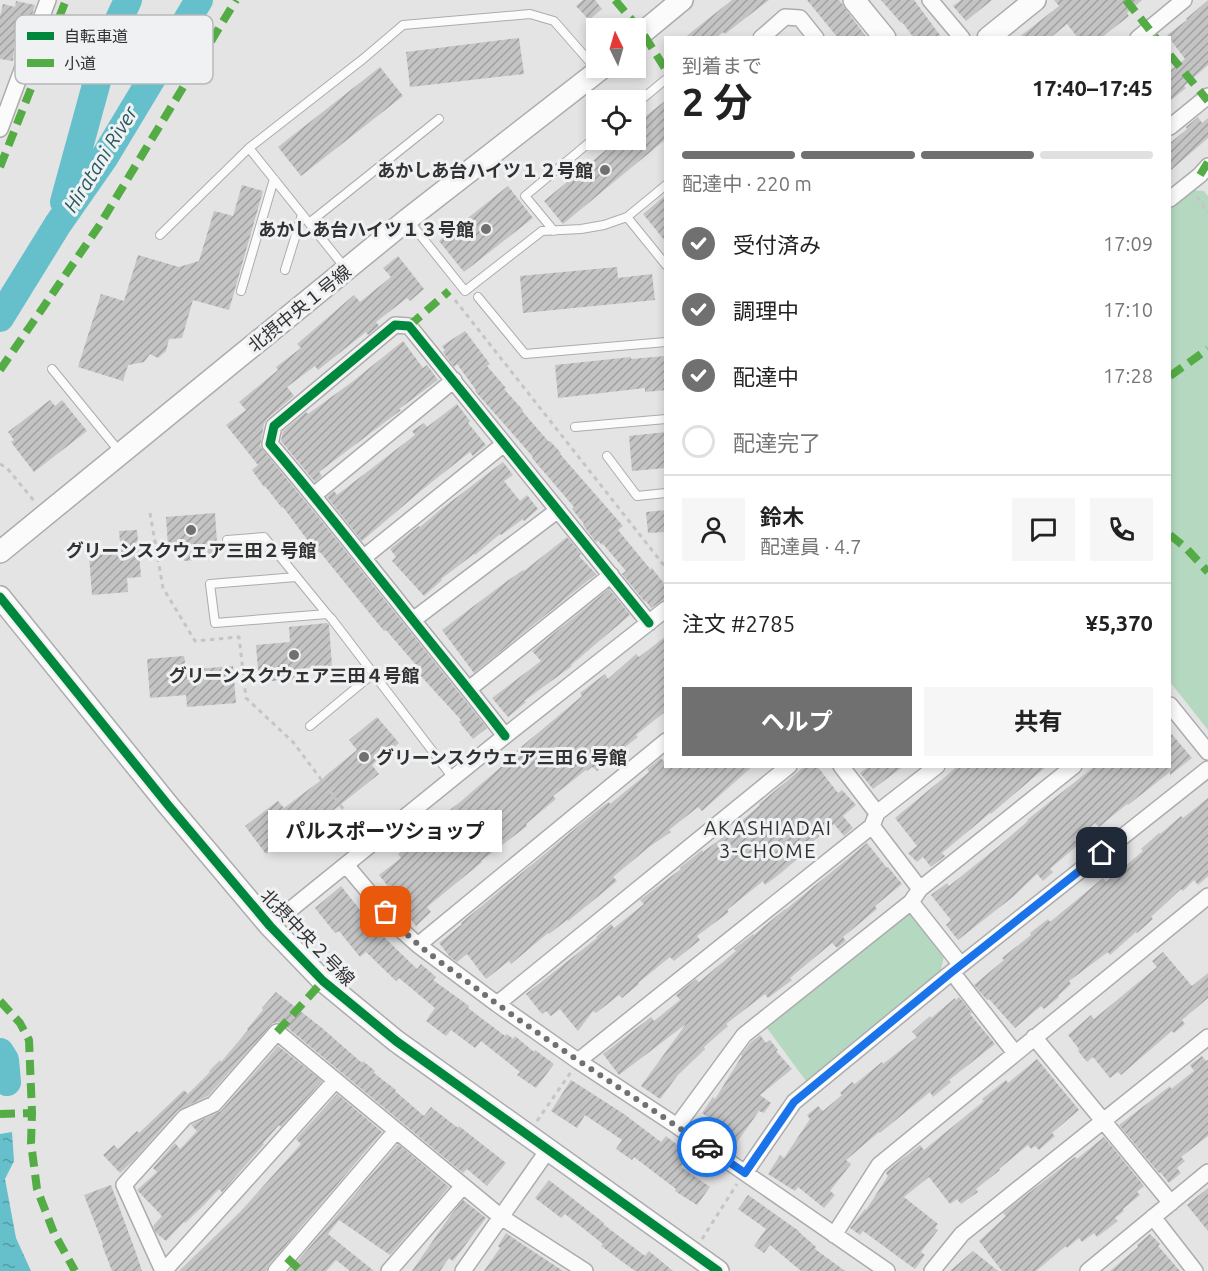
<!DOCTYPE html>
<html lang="ja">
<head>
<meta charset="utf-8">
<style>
	:root { --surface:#fff; --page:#f6f6f6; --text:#222; --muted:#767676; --line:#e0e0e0; --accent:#707071 }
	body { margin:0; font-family:Ubuntu,"Noto Sans JP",sans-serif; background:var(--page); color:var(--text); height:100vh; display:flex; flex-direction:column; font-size:22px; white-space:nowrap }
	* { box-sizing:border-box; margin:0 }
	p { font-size:20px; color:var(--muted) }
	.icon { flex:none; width:33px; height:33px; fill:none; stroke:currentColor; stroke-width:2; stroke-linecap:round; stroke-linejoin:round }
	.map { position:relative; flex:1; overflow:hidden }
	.details { position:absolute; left:664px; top:36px; width:507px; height:732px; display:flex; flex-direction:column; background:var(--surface); border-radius:0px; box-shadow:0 3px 9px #0003 }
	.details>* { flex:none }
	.needle { width:39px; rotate:355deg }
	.buttons { position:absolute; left:586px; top:18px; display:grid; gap:12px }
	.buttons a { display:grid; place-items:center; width:60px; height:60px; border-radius:0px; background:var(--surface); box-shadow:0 3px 9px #0003; font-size:30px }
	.pin { position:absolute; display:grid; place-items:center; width:51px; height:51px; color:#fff; margin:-26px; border-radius:12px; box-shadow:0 3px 9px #0006 }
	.courier { position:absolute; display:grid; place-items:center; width:60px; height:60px; margin:-30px; border:4px solid #1a73e8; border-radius:50%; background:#fff; color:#222; box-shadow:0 2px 8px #0007 }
	.bubble { position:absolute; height:42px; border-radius:0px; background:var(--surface); box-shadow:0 3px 9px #0003; font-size:20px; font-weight:700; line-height:42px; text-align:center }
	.overview em { font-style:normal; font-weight:700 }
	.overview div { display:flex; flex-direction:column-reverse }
	.overview { display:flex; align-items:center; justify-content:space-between; height:102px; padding:0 18px }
	h1 { font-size:39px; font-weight:700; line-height:45px }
	.bar { display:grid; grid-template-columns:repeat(4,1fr); gap:9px 6px; align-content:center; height:72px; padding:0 18px }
	.bar i { height:8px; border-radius:4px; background:var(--line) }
	.bar .active { background:var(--accent) }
	.bar p { grid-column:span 4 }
	.line { display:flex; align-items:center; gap:15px; padding:0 18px; border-top:2px solid var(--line) }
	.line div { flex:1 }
	.round { display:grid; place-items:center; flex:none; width:63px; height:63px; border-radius:0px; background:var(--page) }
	ol { padding:0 18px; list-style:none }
	li { display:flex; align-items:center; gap:18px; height:66px }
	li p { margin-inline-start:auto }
	li .icon { padding:6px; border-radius:50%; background:var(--accent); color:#fff; stroke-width:4 }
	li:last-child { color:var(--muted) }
	li i { width:33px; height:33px; border:3px solid var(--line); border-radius:50% }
	.primary-button { display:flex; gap:12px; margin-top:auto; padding:12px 18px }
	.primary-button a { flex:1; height:69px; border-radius:0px; background:var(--accent); color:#fff; font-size:24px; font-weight:700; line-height:69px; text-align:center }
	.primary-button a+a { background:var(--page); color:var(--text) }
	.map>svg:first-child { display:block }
	.park { fill:#b5d9c0 }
	.water { fill:url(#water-ripples) }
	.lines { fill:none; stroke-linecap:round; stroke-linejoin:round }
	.river { stroke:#65c0cc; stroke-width:28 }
	.building { fill:url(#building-hatch) }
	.lane-casing { stroke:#acacac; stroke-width:10 }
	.street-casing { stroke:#acacac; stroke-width:18 }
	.secondary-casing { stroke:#acacac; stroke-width:24 }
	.path { stroke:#c5c5c6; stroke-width:3; stroke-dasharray:4.5 4.5; stroke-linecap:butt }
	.lane { stroke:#fbfbfb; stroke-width:8 }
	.street { stroke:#fbfbfb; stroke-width:15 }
	.secondary { stroke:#fbfbfb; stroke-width:21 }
	.quiet { stroke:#54ac45; stroke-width:8; stroke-dasharray:15 8; stroke-linecap:butt }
	.cycleway-casing { stroke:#f0f1f2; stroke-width:13 }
	.cycleway { stroke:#00873e; stroke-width:9 }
	.done { stroke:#707071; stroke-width:6; stroke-dasharray:0 10.8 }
	.route { stroke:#1a73e8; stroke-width:8 }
	.poi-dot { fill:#707071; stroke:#f0f1f2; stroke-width:2 }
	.labels { text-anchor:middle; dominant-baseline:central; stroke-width:6; stroke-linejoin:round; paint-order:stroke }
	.poi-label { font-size:18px; font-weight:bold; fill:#323233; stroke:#f0f1f2; text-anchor:end }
	.street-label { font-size:18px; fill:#323233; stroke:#f0f1f2 }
	.water-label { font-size:20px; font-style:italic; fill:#255960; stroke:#f0f1f2 }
	.neighbourhood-label { font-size:20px; letter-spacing:1.5px; fill:#323233; stroke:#f0f1f2 }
	.key { fill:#f0f1f2; stroke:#b7b8b9; stroke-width:1.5 }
	.key-label { font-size:16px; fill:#323233 }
</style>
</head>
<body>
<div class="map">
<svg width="1208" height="1271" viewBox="0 0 1208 1271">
	<defs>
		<pattern id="water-ripples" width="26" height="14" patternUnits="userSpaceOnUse" patternTransform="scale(1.5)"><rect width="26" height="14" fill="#65c0cc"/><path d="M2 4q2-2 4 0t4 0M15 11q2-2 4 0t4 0" fill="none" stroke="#549da6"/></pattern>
		<pattern id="building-hatch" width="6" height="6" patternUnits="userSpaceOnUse" patternTransform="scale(1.5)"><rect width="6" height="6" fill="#c4c4c4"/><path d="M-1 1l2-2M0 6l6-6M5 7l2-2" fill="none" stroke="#a0a0a0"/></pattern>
	</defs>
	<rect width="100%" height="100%" fill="#e4e4e4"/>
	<path class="park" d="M1192 190 1204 191 1208 196V730L1170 682V208Z
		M896 913 911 915 944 956 940 974 806 1081 761 1020Z"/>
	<path class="water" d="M12 1132 14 1161 5 1179 16 1238 31 1271H0V1134Z"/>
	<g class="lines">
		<path class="river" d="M64 202 107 45 128 0
			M0 318 58 224 104 158 199 0
			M0 1052 5 1060 7 1082"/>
	</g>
	<path class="building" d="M583 0H595L602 9 589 20 576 6Z
		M732 0H769L725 34 723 32 716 38H684Z
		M807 0H839L867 38H838Z
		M881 0H914L942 38H914L902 22 901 23Z
		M961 0H992L966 21 953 6Z
		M1054 0H1142L1127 13 1129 16 1101 38H1078L1067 24 1050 38H1018L1059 6Z
		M1208 0V65L1184 86 1186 88 1170 101V69L1171 70 1185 59 1167 35 1187 20 1186 19Z
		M16 1 35 5 33 12 30 21 21 26 19 37 15 36 13 61 0 59V16L3 4 15 7Z
		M519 38 524 74 410 87 406 52Z
		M380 67 403 96 301 176 278 147Z
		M666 100V139L563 224 544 201 618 140H636V124Z
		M1198 117 1202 123 1208 118V138L1170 171V143L1187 129 1186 127Z
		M242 185 263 191 229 310 193 300 182 338 169 339 166 351 158 358 150 354 144 362 128 365 123 381 78 367 101 294 124 301 138 255 179 267 199 261 214 211 233 216Z
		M508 186 533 218 464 272 439 241Z
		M666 195V242L643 214Z
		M398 256 424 289 410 301 407 298 376 322 379 326 368 335 366 332 318 370 315 366 287 387 294 396 267 419 264 424 260 446 263 450 327 528 487 728 473 739 459 722 461 720 419 674 422 672 386 630 384 631 320 552 317 553 283 507 282 508 265 486 264 487 252 470 258 465 226 425 246 410 239 402 278 370 276 367 301 348 297 344 354 295 360 302 391 277 383 268Z
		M617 267 618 278 652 274 655 300 523 313 520 276Z
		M465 331 490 364 487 366 506 388 504 389 523 410 522 411 549 442 550 441 561 453 560 454 623 526 618 530 651 570V567L666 586V598L651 608 646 601 645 602 622 574 626 571 603 544 602 545 598 541 596 542 583 525 584 524 572 509 574 507 532 458 533 457 475 391 476 390 457 364 454 367 443 352 445 350 442 346Z
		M403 341 423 368 427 365 438 380 399 409 401 410 319 472 322 476 315 482 281 441 283 431 306 412 308 414 352 382Z
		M666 356V390L645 392V388L558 398 555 365 631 357V359Z
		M50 400 55 406 62 400 87 431 34 472 11 442 14 440 8 432Z
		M457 404 470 421 468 423 486 445 473 456 470 452 423 489 362 541 327 497 334 491 337 495 415 435 412 431 424 423 427 427Z
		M666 432V468L632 471 629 436Z
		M503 462 513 475 504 481 520 501 527 495 538 509 524 521 523 519 501 535 500 534 475 555 474 554 441 579 442 580 424 596 392 561 396 557 390 549 419 526 420 527 440 510Z
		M666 510V532L648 533 646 512Z
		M215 513 218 558 184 561 183 544 168 545 166 517Z
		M137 530 141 577 127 578 128 592 92 595 89 555 121 552 119 531Z
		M567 537 581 554 579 556 596 574 474 673 442 630 503 584 523 570 524 571Z
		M609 589 630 615 571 665 572 666 524 701 526 702 508 717 492 698 541 661 532 651Z
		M327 623 329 625 332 666 296 669 297 679 259 682 256 645 290 642 289 627Z
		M666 636V711L636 735 638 737 617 753 597 771 592 767 587 771 586 770 553 796 556 799 526 824 527 826 481 861 482 862 427 907 431 912 416 926 401 907 403 905 379 875 401 858 398 854 416 840 417 841 444 818 442 816 460 802 502 766 501 764 582 696 580 693 605 674 608 679 636 654 639 657Z
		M184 656 186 670 233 666 236 703 187 707 186 695 150 698 147 659Z
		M377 717 399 743 372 765 379 774 302 835 298 830 266 854 245 826 278 801 284 808 324 778V777L357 750 349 740Z
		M1170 732 1192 758 1170 775V772L1128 805 1127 804 1099 827 1095 823 1075 840 1079 844 1050 869 1053 872 1043 881 1037 874 1014 896 958 940 946 925 951 920 931 895 947 883 949 886 999 846 1028 821 1027 820 1095 766H1170Z
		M661 758 666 764V766H753L702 811 698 807 669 830 671 832 649 847 613 877 617 881 568 921 567 920 549 934 548 933 511 964 509 961 486 979 467 954 457 962 450 957 439 943 462 924 461 923 599 809 609 802 610 804 649 772 647 769Z
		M805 766H817L838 793 842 790 856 805 843 816 853 828 844 836 834 824 798 854 800 856 781 873 765 885 763 881 727 910 729 912 697 936 700 940 674 961 670 957 638 983 639 984 622 998 619 995 596 1013 593 1011 578 1031 560 1009 551 1016 546 1011 542 1014 526 994 597 938 596 937 611 924 614 928 644 904 640 900 681 869 680 868 702 850 703 852 723 837 760 805 759 804Z
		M869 766H904L873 789 860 773Z
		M958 766H1047L991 814 990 813 942 853 945 856 931 867 923 857 917 862 908 853 917 846 895 818Z
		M1208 798V876L1198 885 1194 880 1183 891 1181 889 1151 917 1153 919 1137 933 1136 932 1110 955 1108 952 1069 981 1071 984 1058 996 1059 997 1044 1009 1041 1006 1015 1028 989 999 987 1000 974 985 1004 960 1002 958 1031 935 1030 933 1048 919 1050 922 1103 878 1106 882 1143 851 1141 849 1159 833 1160 834 1181 816 1183 818Z
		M867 843 887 868 888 867 902 884 875 906 877 909 843 937 846 941 837 948 832 943 790 978 792 980 768 998 765 994 726 1024 728 1026 704 1047 705 1049 678 1075 660 1099 641 1086 686 1024 619 1075 603 1054 651 1017 654 1021 680 1000 676 995 696 979 699 982 736 951 734 949 748 938 753 934 754 935 785 909V910Z
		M341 886 365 916 369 913 387 934 384 937 417 969 421 964 436 977 433 980 469 1006 468 1008 505 1036 507 1034 513 1039 515 1036 534 1052 535 1050 554 1064 536 1088 517 1075 520 1072 481 1041 475 1048 451 1030 446 1036 426 1021 435 1008 399 978 396 981 366 952 360 957 339 931 335 933 315 908Z
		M1163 952 1192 986 1208 973V998L1182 1020 1185 1024 1174 1033 1172 1031 1121 1075 1118 1072 1110 1078 1093 1057 1087 1062 1078 1051 1079 1049 1068 1035 1091 1015 1094 1019 1157 967 1152 961Z
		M276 992 322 1028 362 1063 363 1061 375 1071 374 1073 396 1090 395 1091 424 1116 431 1107 458 1128 459 1126 506 1163 487 1186 467 1169 463 1173 283 1024 278 1022 273 1023 270 1026 208 1096 178 1110 133 1161 120 1173 103 1155 114 1145 118 1149 137 1131 139 1133 184 1090 188 1094 210 1072 209 1071 220 1060 221 1062 248 1030 247 1029 263 1010 262 1008Z
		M959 997 972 1013 970 1014 995 1044 949 1080 951 1082 933 1097 930 1092 880 1133 879 1132 846 1160 851 1164 830 1191 835 1195 824 1208 798 1187 795 1191 768 1174 780 1155 784 1158 810 1119 807 1115 818 1106 823 1111 842 1095 840 1093 852 1082 855 1084 882 1062 883 1064 917 1037 912 1032 930 1016 931 1018 955 998 956 1000Z
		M760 1035 766 1043 770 1040 778 1050 776 1051 792 1069 760 1095 771 1103 764 1113 759 1111 733 1148 719 1139 726 1130 702 1113 713 1097 715 1099 742 1056 741 1055 751 1042Z
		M278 1046 322 1081 281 1127 279 1125 263 1143 264 1144 222 1192 219 1189 203 1206 185 1223 184 1222 166 1241 156 1233 153 1226 162 1216 137 1190 157 1172 153 1168 175 1143 180 1149 197 1131 191 1125 221 1111Z
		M1202 1056 1206 1061 1208 1060V1136L1181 1157 1185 1161 1177 1168 1181 1173 1169 1183 1160 1172 1159 1173 1119 1125 1170 1086 1171 1089 1194 1071 1190 1065Z
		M1037 1059 1079 1110 1052 1133 1055 1136 1039 1150 1035 1146 1031 1149 1028 1145 999 1169 1000 1170 976 1189 978 1192 961 1204 957 1199 950 1204 929 1177 904 1197 938 1224 935 1228 938 1230 921 1252 925 1255 915 1269 863 1231 860 1235 850 1228 865 1209 866 1210 888 1176 886 1173V1172L920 1145 924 1150 984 1101 982 1099 1006 1080 1008 1083Z
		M571 1080 624 1114 661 1142 666 1136 685 1151 679 1158 684 1163 681 1167 710 1187 697 1205 675 1191 676 1189 634 1157 632 1160 616 1149 622 1140 585 1115 577 1128 551 1111Z
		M337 1094 382 1132 269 1265 266 1271H179L240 1212 301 1144 296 1139Z
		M1104 1137 1144 1186 1137 1192 1140 1195 1123 1209 1124 1211 1115 1218 1118 1221 1097 1237 1094 1233 1082 1242 1079 1238 1067 1248 1066 1246 1036 1271H1002L979 1241 1006 1216 1003 1213 1075 1157 1077 1159Z
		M398 1144 449 1187 390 1255 339 1220 328 1234 374 1271H350L336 1260 326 1271H289Z
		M549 1180 604 1223 603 1224 645 1256 649 1251 673 1271H635L601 1246 603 1244 565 1214 561 1218 535 1198Z
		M111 1185 135 1250 142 1271H112L102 1245 103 1244 84 1195Z
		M1208 1188V1231L1187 1205Z
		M748 1195 799 1231V1232L816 1247 815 1249 845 1271H801L770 1245 764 1253 754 1246 766 1229 738 1209Z
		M463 1200 486 1218 453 1261 449 1258 440 1271H412L450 1216Z
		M506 1233 522 1244 563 1271H484L500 1248 498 1246Z
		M1150 1234 1160 1244 1158 1246 1180 1271H1110L1138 1247 1137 1245Z
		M973 1251 998 1271H950Z"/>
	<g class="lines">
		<defs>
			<path id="lane" d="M636 104 665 80
				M249 148 346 269
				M627 217 666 185
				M409 221 465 291 542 231 581 229 604 225 627 217 666 265
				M309 223 439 119
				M554 231 525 196 597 136
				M160 235 249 148 363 59 403 25 530 14 554 21 596 69
				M285 270 302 215
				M241 291 274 179
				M478 297 525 354 666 342
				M52 369 119 451
				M575 427 666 419
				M607 456 637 496 666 493
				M227 540 264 537 327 614 331 618 453 778
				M296 577 210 584 215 623 327 614
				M310 726 374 673"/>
			<path id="street" d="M930 0 962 38
				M761 38 785 17 800 18 816 38
				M1138 38 1184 0
				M1170 127 1208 96
				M0 129 48 0
				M1170 199 1200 175 1208 166
				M314 495 454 380
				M363 558 504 444
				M413 620 558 510
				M469 689 611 575
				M1170 705 1208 752
				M505 736C470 690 433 646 397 600 355 548 314 495 270 444L274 426 395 325 409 326 649 623
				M841 766 877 813
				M872 826 920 889
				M346 865 399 928 418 945 497 1004 578 1061 677 1126 887 1271
				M911 902 961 965
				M270 926 505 736 666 609
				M418 945 666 741
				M952 972 1015 1053
				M497 1004 789 766
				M1034 1037 1171 1203
				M578 1061 872 826 877 813 937 766
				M677 1126 744 1035 911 902 920 889 1074 766
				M745 1173 794 1102 952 972 1208 769
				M1153 1217 1195 1271
				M834 1235 879 1165 1208 896
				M163 1271 124 1185 185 1117 214 1104 277 1032 501 1217 585 1271
				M164 1271 335 1081
				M276 1271 396 1131
				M389 1271 463 1186
				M463 1271 548 1150
				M932 1271 962 1234 1208 1037
				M1088 1271 1208 1172"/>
			<path id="secondary" d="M854 0 885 38
				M636 38 682 0
				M988 38 1035 0
				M0 552 408 219 602 68
				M0 597 168 805 270 926 323 981 396 1041 718 1271"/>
		</defs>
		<use href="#lane" class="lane-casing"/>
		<use href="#street" class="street-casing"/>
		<use href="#secondary" class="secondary-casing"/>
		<path class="path" d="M1197 197 1208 213
			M455 300 666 568
			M0 464 7 468 35 502
			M150 513 163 588 195 641 239 637 246 698 293 742 362 834
			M537 1121 571 1072
			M702 1239 737 1184"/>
		<use href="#lane" class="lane"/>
		<use href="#street" class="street"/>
		<use href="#secondary" class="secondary"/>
		<path class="quiet" d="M615 0 642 32 666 70
			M1126 0 1156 38
			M1170 55 1208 101
			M0 167 66 0
			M1200 175 1208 162
			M409 326 449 291
			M0 370 99 226 236 0
			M1170 376 1208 349
			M1170 535 1186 548 1208 572
			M0 1001 20 1023 29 1040 32 1113 31 1143 37 1189 54 1233 75 1271
			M277 1032 323 981
			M0 1114 32 1113
			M287 1258 301 1271"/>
		<defs>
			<path id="cycleway" d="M0 597 168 805 270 926 323 981 396 1041 718 1271
				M505 736C470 690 433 646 397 600 355 548 314 495 270 444L274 426 395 325 409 326 649 623"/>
		</defs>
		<use href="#cycleway" class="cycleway-casing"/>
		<use href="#cycleway" class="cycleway"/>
	</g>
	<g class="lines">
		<path class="done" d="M386 912C411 943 445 965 477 989 551 1045 631 1094 707 1147"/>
		<path class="route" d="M707 1147 745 1173 794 1102 952 972 1102 853"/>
	</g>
	<g class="poi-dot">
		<circle cx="605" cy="170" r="6"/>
		<circle cx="486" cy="229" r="6"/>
		<circle cx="191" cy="530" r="6"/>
		<circle cx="294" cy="655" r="6"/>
		<circle cx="364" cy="757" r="6"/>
	</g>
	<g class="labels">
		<g class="poi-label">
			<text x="593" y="170">あかしあ台ハイツ１２号館</text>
			<text x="474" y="229">あかしあ台ハイツ１３号館</text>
			<text x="191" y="550" text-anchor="middle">グリーンスクウェア三田２号館</text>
			<text x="294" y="675" text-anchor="middle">グリーンスクウェア三田４号館</text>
			<text x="376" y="757" text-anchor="start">グリーンスクウェア三田６号館</text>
		</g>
		<g class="street-label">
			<text transform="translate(299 308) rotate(-39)">北摂中央１号線</text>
			<text transform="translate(308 937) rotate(46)">北摂中央２号線</text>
		</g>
		<g class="water-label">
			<text transform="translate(100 159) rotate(-58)">Hiratani River</text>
		</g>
		<g class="neighbourhood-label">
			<text x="768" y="827">AKASHIADAI<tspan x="768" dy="23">3-CHOME</tspan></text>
		</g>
	</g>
	<rect x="15" y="15" width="198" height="69" rx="9" class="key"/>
	<rect x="27" y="32" width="27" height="8" fill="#00873e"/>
	<rect x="27" y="59" width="27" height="8" fill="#54ac45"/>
	<g class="key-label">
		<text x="64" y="42">自転車道</text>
		<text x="64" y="69">小道</text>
	</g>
</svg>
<div class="buttons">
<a><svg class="needle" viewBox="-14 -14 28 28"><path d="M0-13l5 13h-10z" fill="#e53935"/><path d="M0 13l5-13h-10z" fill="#767676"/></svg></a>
<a><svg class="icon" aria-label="locate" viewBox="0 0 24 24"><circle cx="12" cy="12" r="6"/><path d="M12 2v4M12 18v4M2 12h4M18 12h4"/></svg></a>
</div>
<div class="pin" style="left:386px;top:912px;background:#ea580c"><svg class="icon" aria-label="bag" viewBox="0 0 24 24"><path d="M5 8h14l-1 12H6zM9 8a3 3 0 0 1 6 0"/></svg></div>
<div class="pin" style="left:1102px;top:853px;background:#1f2937"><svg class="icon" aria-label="home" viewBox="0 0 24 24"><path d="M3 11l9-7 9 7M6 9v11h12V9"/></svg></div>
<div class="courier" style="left:707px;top:1147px"><svg class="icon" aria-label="car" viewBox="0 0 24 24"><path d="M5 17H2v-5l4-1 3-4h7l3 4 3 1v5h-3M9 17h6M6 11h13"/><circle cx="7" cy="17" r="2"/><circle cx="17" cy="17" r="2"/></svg></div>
<div class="bubble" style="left:268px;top:810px;width:234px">パルスポーツショップ</div>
<section class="details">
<div class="overview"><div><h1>2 分</h1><p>到着まで</p></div><em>17:40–17:45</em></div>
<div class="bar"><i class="active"></i><i class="active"></i><i class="active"></i><i></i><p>配達中 · 220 m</p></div>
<ol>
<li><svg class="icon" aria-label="check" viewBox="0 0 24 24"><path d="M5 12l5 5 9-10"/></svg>受付済み<p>17:09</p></li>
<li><svg class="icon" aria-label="check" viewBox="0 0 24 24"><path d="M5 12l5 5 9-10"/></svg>調理中<p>17:10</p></li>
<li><svg class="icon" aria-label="check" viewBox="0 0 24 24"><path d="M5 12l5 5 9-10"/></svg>配達中<p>17:28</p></li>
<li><i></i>配達完了</li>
</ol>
<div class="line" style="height:108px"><a class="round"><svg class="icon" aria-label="person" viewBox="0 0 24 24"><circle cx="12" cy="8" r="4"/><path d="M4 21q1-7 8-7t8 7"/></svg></a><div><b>鈴木</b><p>配達員 · 4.7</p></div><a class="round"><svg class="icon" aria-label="chat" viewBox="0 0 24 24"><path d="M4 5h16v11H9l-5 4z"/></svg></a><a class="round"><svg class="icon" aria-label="phone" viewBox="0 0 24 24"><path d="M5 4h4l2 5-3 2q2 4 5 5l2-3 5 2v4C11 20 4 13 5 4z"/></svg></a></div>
<div class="line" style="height:78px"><div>注文 #2785</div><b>¥5,370</b></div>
<div class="primary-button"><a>ヘルプ</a><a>共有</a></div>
</section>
</div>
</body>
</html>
